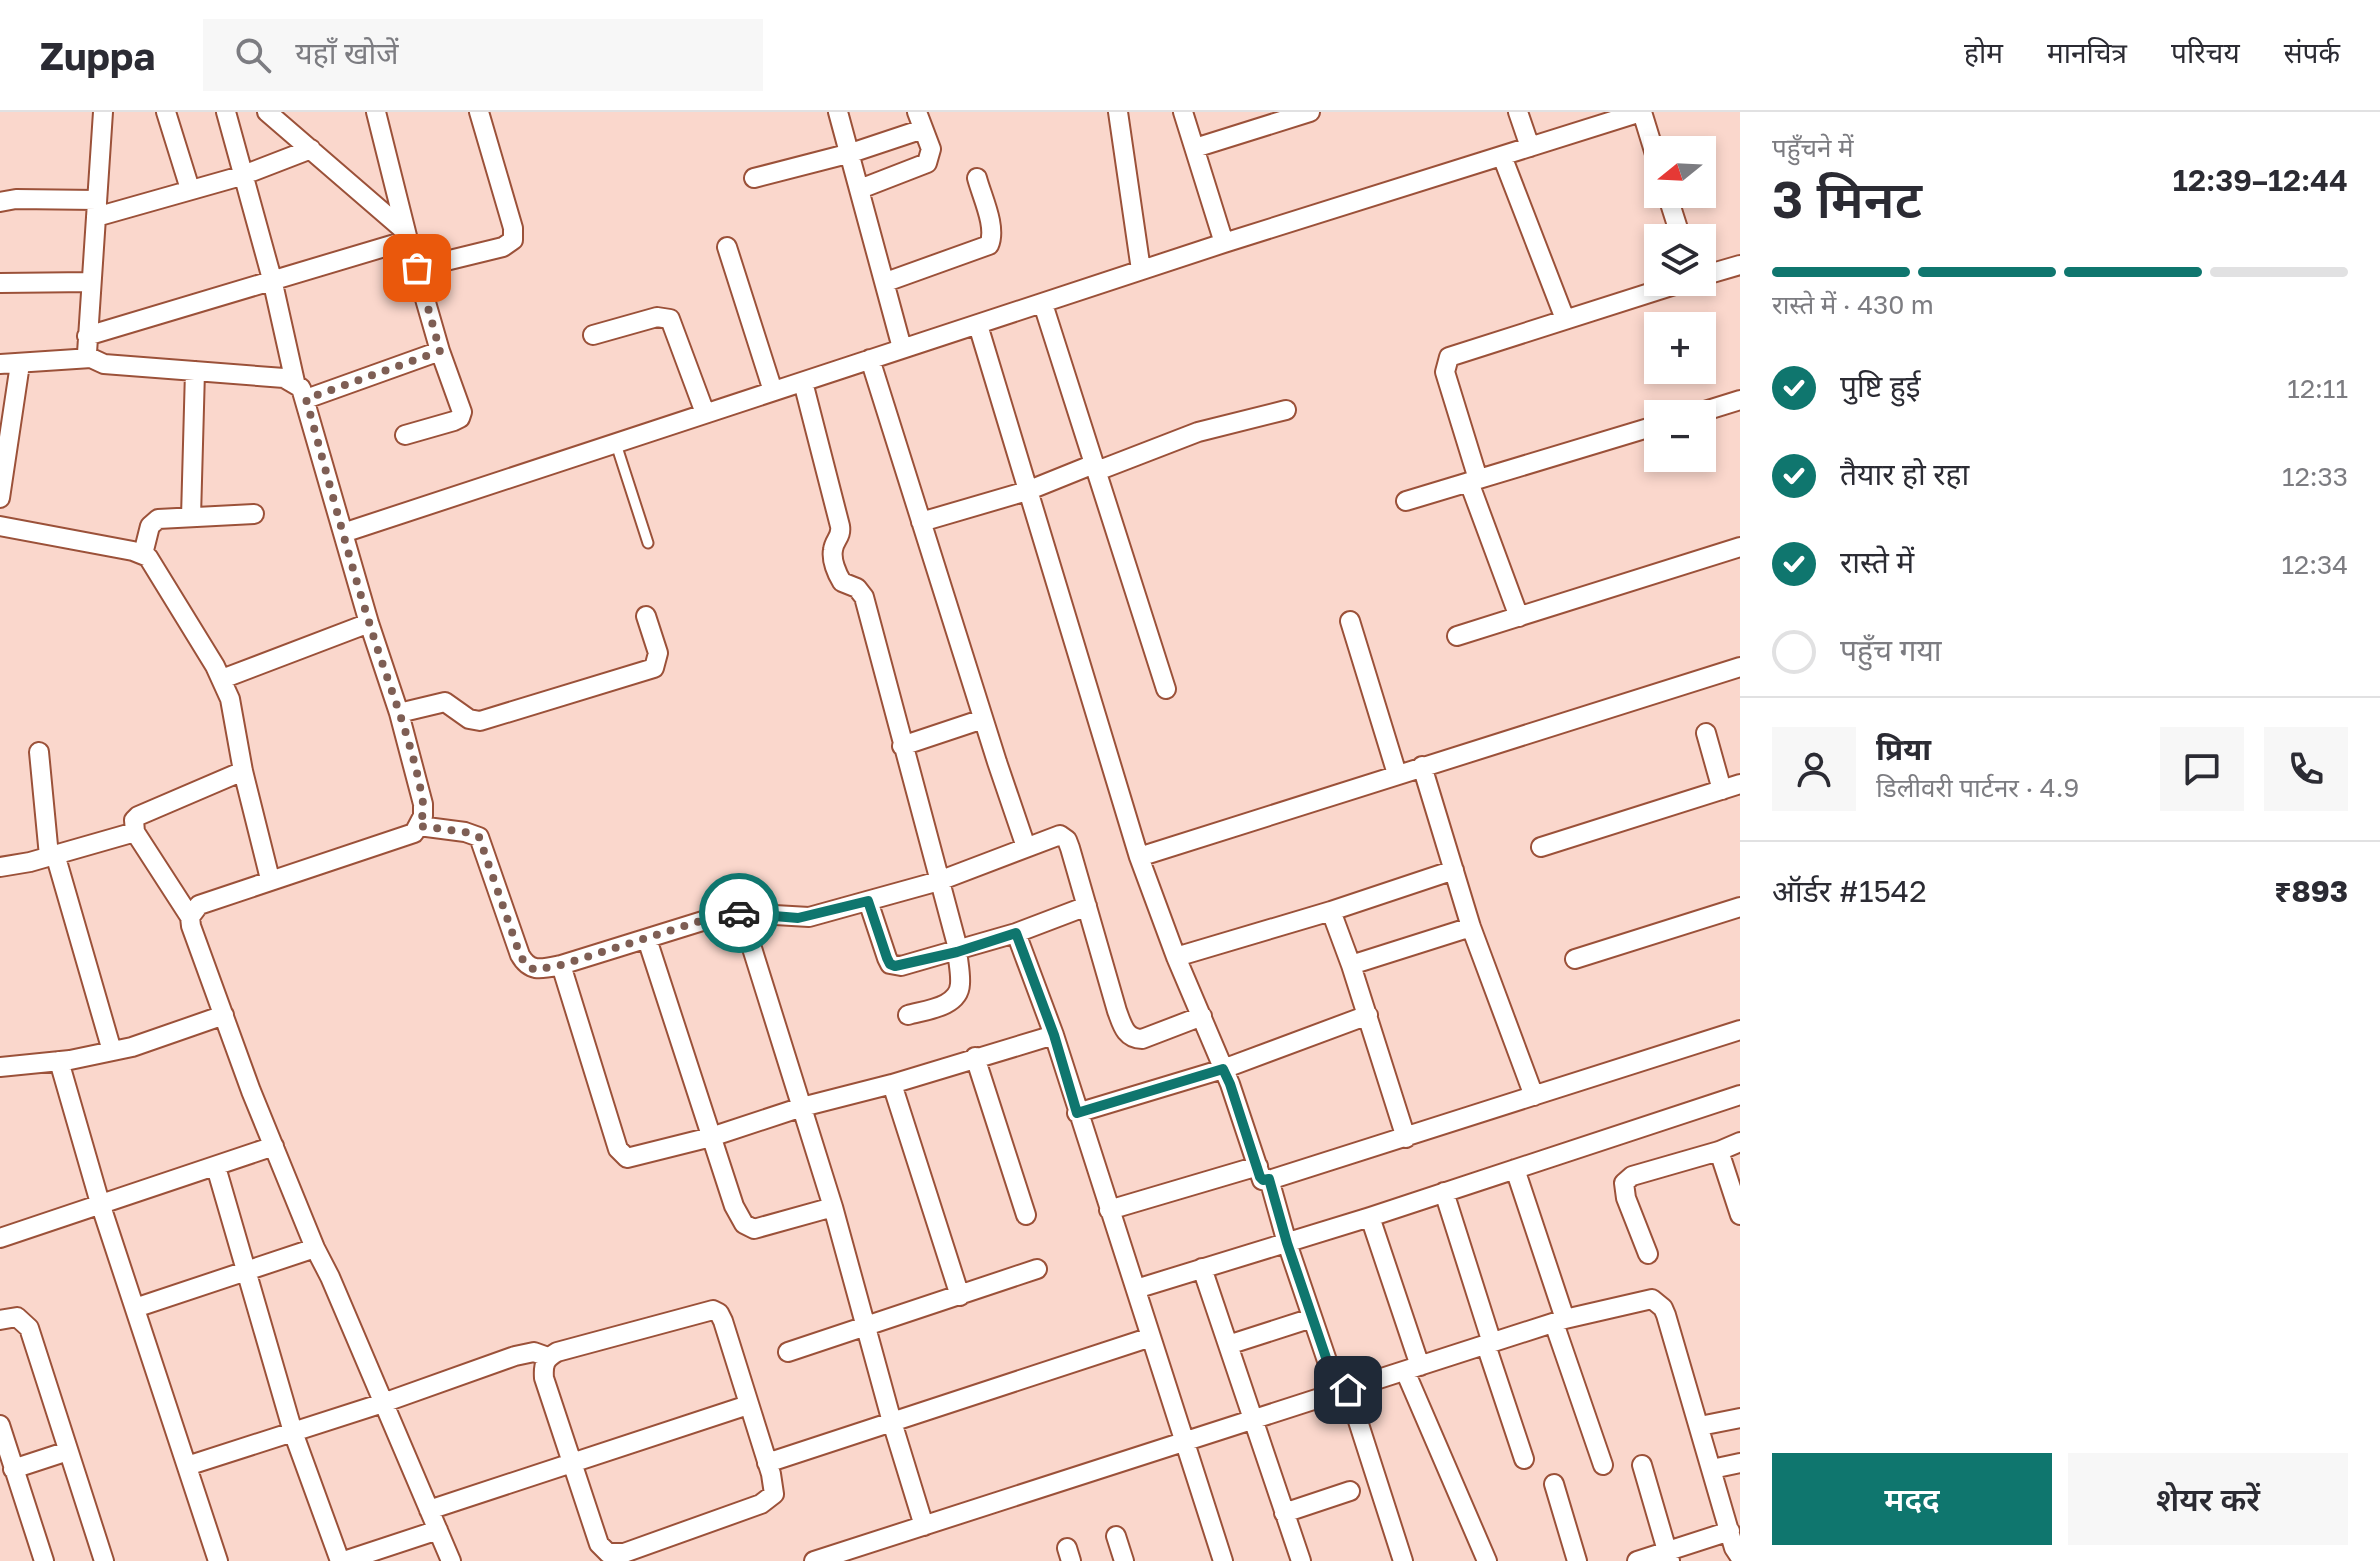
<!DOCTYPE html>
<html lang="hi">
<head>
<meta charset="utf-8">
<style>
	:root { --surface:#fff; --page:#f7f7f7; --text:#2b2b33; --muted:#7c7c81; --line:#e1e1e2; --accent:#0f766e }
	body { margin:0; font-family:"Golos Text","Noto Sans Devanagari",sans-serif; background:var(--page); color:var(--text); height:100vh; display:flex; flex-direction:column; font-size:30px; white-space:nowrap }
	* { box-sizing:border-box; margin:0 }
	p { font-size:26px; color:var(--muted) }
	.icon { flex:none; width:44px; height:44px; fill:none; stroke:currentColor; stroke-width:2; stroke-linecap:round; stroke-linejoin:round }
	.map { position:relative; flex:1; overflow:hidden }
	.sheet { display:flex; flex-direction:column; background:var(--surface); width:640px }
	.sheet>* { flex:none }
	.needle { width:52px; rotate:252deg }
	.buttons { position:absolute; left:1644px; top:24px; display:grid; gap:16px }
	.buttons a { display:grid; place-items:center; width:72px; height:72px; border-radius:0px; background:var(--surface); box-shadow:0 4px 12px #0003; font-size:40px }
	.pin { position:absolute; display:grid; place-items:center; width:68px; height:68px; color:#fff; margin:-34px; border-radius:16px; box-shadow:0 4px 12px #0006 }
	.courier { position:absolute; display:grid; place-items:center; width:80px; height:80px; margin:-40px; border:6px solid #0f766e; border-radius:50%; background:#fff; color:#222; box-shadow:0 2px 10px #0007 }
	.overview em { font-style:normal; font-weight:600 }
	.overview div { display:flex; flex-direction:column-reverse }
	.overview { display:flex; align-items:center; justify-content:space-between; height:136px; padding:0 32px }
	h1 { font-size:52px; font-weight:600; line-height:60px }
	.bar { display:grid; grid-template-columns:repeat(4,1fr); gap:12px 8px; align-content:center; height:96px; padding:0 32px }
	.bar i { height:10px; border-radius:6px; background:var(--line) }
	.bar .current { background:var(--accent) }
	.bar p { grid-column:span 4 }
	.line { display:flex; align-items:center; gap:20px; padding:0 32px; border-top:2px solid var(--line) }
	.line div { flex:1 }
	.round { display:grid; place-items:center; flex:none; width:84px; height:84px; border-radius:0px; background:var(--page) }
	ol { padding:0 32px; list-style:none }
	li { display:flex; align-items:center; gap:24px; height:88px }
	li p { margin-inline-start:auto }
	li .icon { padding:8px; border-radius:50%; background:var(--accent); color:#fff; stroke-width:4 }
	li:last-child { color:var(--muted) }
	li i { width:44px; height:44px; border:4px solid var(--line); border-radius:50% }
	.primary-button { display:flex; gap:16px; margin-top:auto; padding:16px 32px }
	.primary-button a { flex:1; height:92px; border-radius:0px; background:var(--accent); color:#fff; font-size:32px; font-weight:600; line-height:92px; text-align:center }
	.primary-button a+a { background:var(--page); color:var(--text) }
	header { display:flex; align-items:center; gap:48px; box-sizing:border-box; height:112px; padding:0 40px; background:var(--surface); border-bottom:2px solid var(--line) }
	header strong { font-size:38px }
	nav { display:flex; gap:44px; margin-inline-start:auto; font-size:28px }
	.search { width:560px; height:72px; background:var(--page); display:flex; align-items:center; gap:20px; box-sizing:border-box; padding:0 28px; border-radius:0px; color:var(--muted); font-size:30px }
	main { display:flex; flex:1; min-height:0 }
	.map>svg:first-child { display:block }
	.lines { fill:none; stroke-linecap:round; stroke-linejoin:round }
	.service-casing { stroke:#9b5139; stroke-width:13 }
	.minor-casing { stroke:#9b5139; stroke-width:22 }
	.service { stroke:#fff; stroke-width:9 }
	.minor { stroke:#fff; stroke-width:18 }
	.done { stroke:#7e5e54; stroke-width:8; stroke-dasharray:0 14.4 }
	.route { stroke:#0f766e; stroke-width:10 }
</style>
</head>
<body>
<header>
<strong>Zuppa</strong>
<div class="search"><svg class="icon" aria-label="search" viewBox="0 0 24 24"><circle cx="10" cy="10" r="6"/><path d="M15 15l6 6"/></svg>यहाँ खोजें</div>
<nav><a>होम</a><a>मानचित्र</a><a>परिचय</a><a>संपर्क</a></nav>
</header>
<main>
<div class="map">
<svg width="1740" height="1449" viewBox="0 0 1740 1449">
	<rect width="100%" height="100%" fill="#fad7cc"/>
	<g class="lines">
		<defs>
			<path id="service" d="M616 332 648 431"/>
			<path id="minor" d="M103 0 87 241 91 246 104 252 284 266 301 276 369 511 399 601 423 692V704L414 721 199 793 190 805 191 814 251 979 315 1136 330 1165 451 1449
				M166 0 190 77
				M226 0 272 167 295 270
				M267 0 406 120
				M376 0 408 128 440 239 462 300 460 306 454 309 405 323
				M838 0 902 236
				M1118 0 1141 158
				M1183 0 1224 131
				M1518 0 1530 35
				M1642 0 1658 52
				M1195 36 1310 0
				M1502 44 1565 207
				M754 66 851 41 923 17
				M860 77 927 51 931 37 917 0
				M1667 82 1681 126
				M0 90 16 87 97 88
				M96 105 241 64 311 37
				M727 135 773 279
				M417 156 503 135 513 128V116L479 0
				M1702 164 1740 153
				M886 170 989 133C997 115 982 85 977 66
				M0 171 91 170
				M1043 192 1166 577
				M978 213 1139 745 1176 845 1230 972 1262 1068 1266 1069 1740 918
				M593 223 657 205 670 207 705 301
				M87 224 408 128
				M870 247 997 650 1026 735
				M0 252 91 246
				M803 270 840 414C842 425 834 428 833 438 831 448 837 462 842 470L857 476 864 485 957 833C957 847 961 859 960 872 959 895 926 898 908 903
				M306 287 440 239
				M1695 302 1740 288
				M1097 359 1198 320 1286 298
				M1478 367 1445 260 1449 245 1684 170
				M1469 370 1519 505
				M0 386 20 252
				M1406 389 1658 313
				M191 405 195 259
				M921 410 1027 379 1094 352
				M0 414 133 439 148 445 215 554 230 587 243 659 270 767
				M343 421 1224 131 1641 0
				M143 442 150 414 158 407 254 402
				M1350 509 1397 662
				M1457 524 1740 435
				M222 567 369 511
				M399 601 445 590 469 607 480 609 654 556 658 541 646 504
				M1706 621 1722 678
				M902 634 983 607
				M39 640 49 744
				M1422 654 1471 815 1534 984
				M419 714 465 720 479 725 520 843C530 861 542 857 561 853L722 803 741 801 809 805 939 769 1060 723 1067 728 1070 736 1117 899C1122 912 1125 927 1142 927L1202 904
				M1541 735 1740 672
				M55 742 112 939
				M1139 745 1740 555
				M0 755 30 750 135 720
				M868 789 887 846 890 852 901 854 1016 821 1087 794
				M1331 799 1351 853 1406 1026
				M741 801 833 1095 892 1310 924 1414
				M190 805 135 720 134 708 138 704 243 659
				M1016 821 1054 923 1223 1449
				M647 827 734 1094 744 1112 754 1117 833 1095
				M1176 845 1331 799 1454 758
				M1575 847 1740 795
				M561 853 618 1037 627 1046 711 1025 802 995 892 972 1054 923
				M1351 853 1471 815
				M975 945 1026 1103
				M59 949 100 1091 218 1449
				M0 955 70 948 132 935 224 903
				M892 972 960 1184
				M1077 1001 1223 957 1368 903
				M1719 1039 1740 1103
				M216 1055 293 1320 340 1449
				M1515 1057 1565 1207
				M1269 1067 1287 1131 1338 1281
				M1444 1080 1492 1231
				M1109 1098 1258 1054
				M1370 1105 1420 1254
				M0 1126 274 1034
				M1648 1142 1626 1086 1624 1071 1632 1064 1719 1039 1740 1030
				M1202 1156 1301 1449
				M1136 1177 1370 1105 1740 983
				M135 1196 315 1136
				M713 1198 719 1201 723 1209 771 1362 774 1382 761 1392 624 1441H608L599 1432 544 1266C543 1252 545 1247 557 1240Z
				M0 1208 17 1205 29 1216 104 1449
				M1554 1211 1603 1353
				M1228 1233 1312 1206
				M1486 1233 1524 1347
				M788 1240 1037 1157
				M1405 1259 1487 1449
				M1348 1278 1403 1449
				M0 1313 44 1449
				M1700 1314 1740 1306
				M767 1351 1151 1225
				M1642 1353 1670 1449
				M187 1354 383 1291 515 1244 534 1240 548 1245
				M13 1357 68 1339
				M1712 1357 1740 1351
				M1554 1372 1577 1449
				M429 1398 748 1293
				M1284 1401 1350 1379
				M1116 1424 1124 1449
				M1067 1436 1071 1449
				M344 1449 438 1418
				M814 1449 1565 1207 1652 1187 1663 1196 1666 1203 1734 1436 1740 1445
				M1637 1449 1730 1419"/>
		</defs>
		<use href="#service" class="service-casing"/>
		<use href="#minor" class="minor-casing"/>
		<use href="#service" class="service"/>
		<use href="#minor" class="minor"/>
	</g>
	<g class="lines">
		<path class="done" d="M417 156 440 239 306 287C327 362 346 436 369 510 387 570 413 629 423 691 424 700 422 706 419 714L465 720 479 725 520 843 526 853 535 858 561 853 710 806 739 801"/>
		<path class="route" d="M739 801 798 806 868 789 887 846 890 852 895 854 957 840 1016 821 1054 923 1077 1001 1223 957 1230 972 1260 1065 1263 1068 1269 1067 1287 1131 1338 1281 1348 1278"/>
	</g>
</svg>
<div class="buttons">
<a><svg class="needle" viewBox="-14 -14 28 28"><path d="M0-13l5 13h-10z" fill="#e53935"/><path d="M0 13l5-13h-10z" fill="#7c7c81"/></svg></a>
<a><svg class="icon" aria-label="layers" viewBox="0 0 24 24"><path d="M12 4l9 5-9 5-9-5zM3 14l9 5 9-5"/></svg></a>
<a>+</a>
<a>−</a>
</div>
<div class="pin" style="left:417px;top:156px;background:#ea580c"><svg class="icon" aria-label="bag" viewBox="0 0 24 24"><path d="M5 8h14l-1 12H6zM9 8a3 3 0 0 1 6 0"/></svg></div>
<div class="pin" style="left:1348px;top:1278px;background:#1f2937"><svg class="icon" aria-label="home" viewBox="0 0 24 24"><path d="M3 11l9-7 9 7M6 9v11h12V9"/></svg></div>
<div class="courier" style="left:739px;top:801px"><svg class="icon" aria-label="car" viewBox="0 0 24 24"><path d="M5 17H2v-5l4-1 3-4h7l3 4 3 1v5h-3M9 17h6M6 11h13"/><circle cx="7" cy="17" r="2"/><circle cx="17" cy="17" r="2"/></svg></div>
</div>
<section class="sheet">
<div class="overview"><div><h1>3 मिनट</h1><p>पहुँचने में</p></div><em>12:39–12:44</em></div>
<div class="bar"><i class="current"></i><i class="current"></i><i class="current"></i><i></i><p>रास्ते में · 430 m</p></div>
<ol>
<li><svg class="icon" aria-label="check" viewBox="0 0 24 24"><path d="M5 12l5 5 9-10"/></svg>पुष्टि हुई<p>12:11</p></li>
<li><svg class="icon" aria-label="check" viewBox="0 0 24 24"><path d="M5 12l5 5 9-10"/></svg>तैयार हो रहा<p>12:33</p></li>
<li><svg class="icon" aria-label="check" viewBox="0 0 24 24"><path d="M5 12l5 5 9-10"/></svg>रास्ते में<p>12:34</p></li>
<li><i></i>पहुँच गया</li>
</ol>
<div class="line" style="height:144px"><a class="round"><svg class="icon" aria-label="person" viewBox="0 0 24 24"><circle cx="12" cy="8" r="4"/><path d="M4 21q1-7 8-7t8 7"/></svg></a><div><b>प्रिया</b><p>डिलीवरी पार्टनर · 4.9</p></div><a class="round"><svg class="icon" aria-label="chat" viewBox="0 0 24 24"><path d="M4 5h16v11H9l-5 4z"/></svg></a><a class="round"><svg class="icon" aria-label="phone" viewBox="0 0 24 24"><path d="M5 4h4l2 5-3 2q2 4 5 5l2-3 5 2v4C11 20 4 13 5 4z"/></svg></a></div>
<div class="line" style="height:104px"><div>ऑर्डर #1542</div><b>₹893</b></div>
<div class="primary-button"><a>मदद</a><a>शेयर करें</a></div>
</section>
</main>
</body>
</html>
